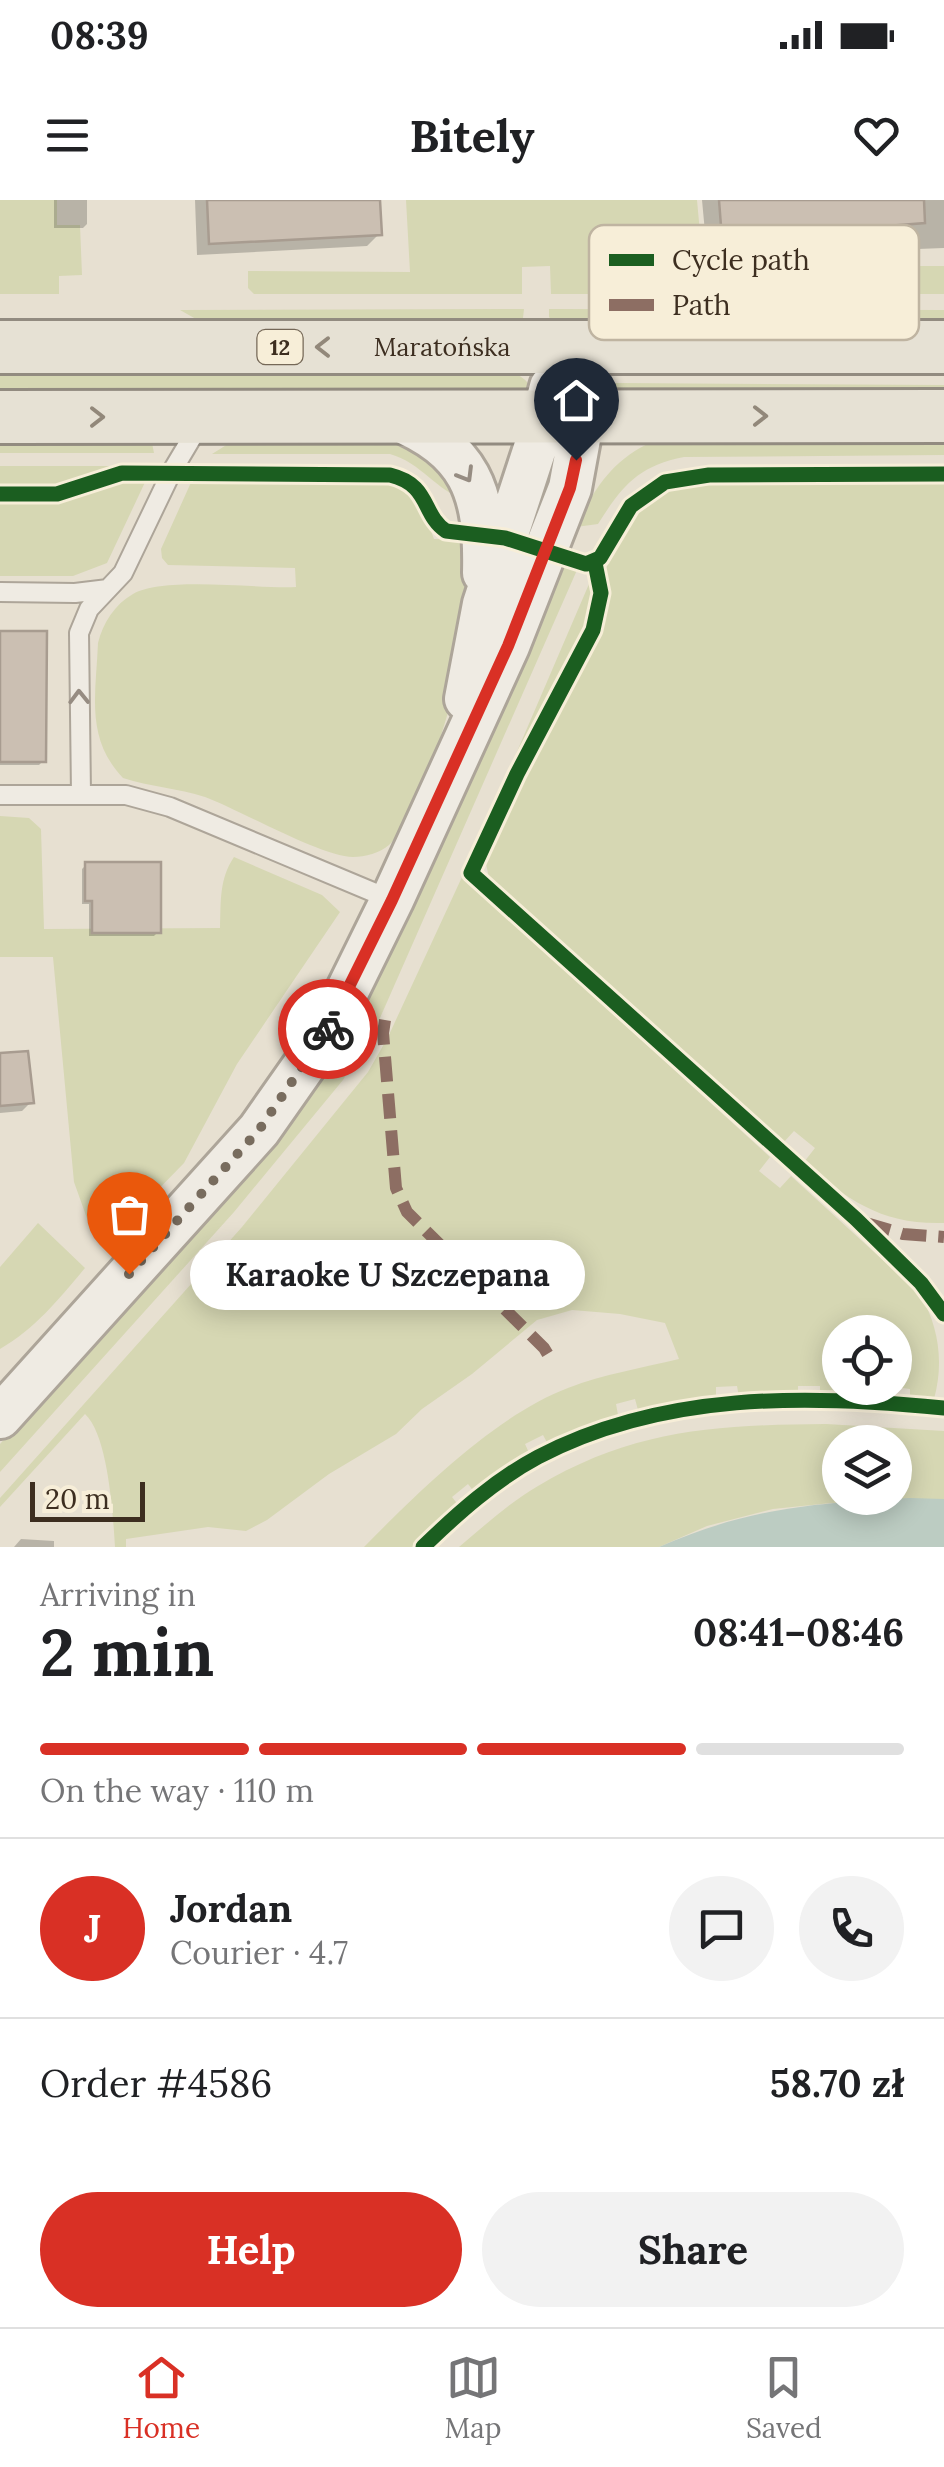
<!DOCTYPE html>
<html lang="en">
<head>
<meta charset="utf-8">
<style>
	:root { --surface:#fff; --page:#f2f2f2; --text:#202124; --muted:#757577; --line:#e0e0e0; --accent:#d93025 }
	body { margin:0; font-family:Lora,serif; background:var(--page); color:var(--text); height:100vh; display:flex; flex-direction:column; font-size:38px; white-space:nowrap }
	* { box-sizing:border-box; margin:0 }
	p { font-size:32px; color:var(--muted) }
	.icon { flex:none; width:55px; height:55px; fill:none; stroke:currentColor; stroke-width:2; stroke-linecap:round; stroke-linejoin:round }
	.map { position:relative; height:1347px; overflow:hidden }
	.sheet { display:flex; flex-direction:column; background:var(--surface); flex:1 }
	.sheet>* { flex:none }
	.controls { position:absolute; left:822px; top:1115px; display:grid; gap:20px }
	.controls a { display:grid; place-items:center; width:90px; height:90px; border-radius:50%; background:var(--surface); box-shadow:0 5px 25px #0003; font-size:50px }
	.scale { position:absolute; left:30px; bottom:25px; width:115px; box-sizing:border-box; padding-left:10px; border:5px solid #3d2e20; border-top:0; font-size:28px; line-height:35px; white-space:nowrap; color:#3d2e20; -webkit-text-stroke:8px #f7eed8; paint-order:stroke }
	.pin { position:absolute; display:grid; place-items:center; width:85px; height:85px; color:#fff; margin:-102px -42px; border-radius:50% 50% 50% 0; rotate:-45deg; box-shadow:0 0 10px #0007 }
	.pin .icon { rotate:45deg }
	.courier { position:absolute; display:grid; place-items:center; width:100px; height:100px; margin:-50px; border:8px solid #d93025; border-radius:50%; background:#fff; color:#222; box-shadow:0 2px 12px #0007 }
	.bubble { position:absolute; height:70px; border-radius:35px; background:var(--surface); box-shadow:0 5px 25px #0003; font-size:32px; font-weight:800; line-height:70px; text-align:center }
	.head em { font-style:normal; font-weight:800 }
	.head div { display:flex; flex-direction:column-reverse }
	.head { display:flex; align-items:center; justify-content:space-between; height:170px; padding:0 40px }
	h1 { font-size:65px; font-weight:800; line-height:75px }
	.bar { display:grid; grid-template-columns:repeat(4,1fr); gap:15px 10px; align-content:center; height:120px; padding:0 40px }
	.bar i { height:12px; border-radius:8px; background:var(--line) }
	.bar .current { background:var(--accent) }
	.bar p { grid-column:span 4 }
	.line { display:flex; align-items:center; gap:25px; padding:0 40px; border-top:2px solid var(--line) }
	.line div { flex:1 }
	.round { display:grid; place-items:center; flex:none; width:105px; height:105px; border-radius:52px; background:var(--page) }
	.action { display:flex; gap:20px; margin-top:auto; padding:20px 40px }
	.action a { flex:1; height:115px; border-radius:60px; background:var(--accent); color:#fff; font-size:40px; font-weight:800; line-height:115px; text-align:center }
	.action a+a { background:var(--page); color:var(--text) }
	.status { display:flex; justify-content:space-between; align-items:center; height:70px; padding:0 50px; background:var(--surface); direction:ltr }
	.status svg { height:28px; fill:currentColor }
	header { display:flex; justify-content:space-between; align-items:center; height:130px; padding:0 40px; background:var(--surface); font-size:45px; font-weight:800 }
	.tab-bar { display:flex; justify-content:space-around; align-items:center; height:140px; border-top:2px solid var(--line); background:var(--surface); font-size:28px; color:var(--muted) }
	.tab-bar a { display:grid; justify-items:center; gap:5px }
	.tab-bar .current { color:var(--accent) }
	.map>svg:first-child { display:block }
	.green { fill:#d6d7b3; fill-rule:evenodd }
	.water { fill:#bcccc2 }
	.shadow { fill:#0003 }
	.building { fill:#cbbfb2; stroke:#a89c90; stroke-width:2.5 }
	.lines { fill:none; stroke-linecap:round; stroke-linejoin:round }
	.service-casing { stroke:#ada599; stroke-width:22 }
	.tertiary-casing { stroke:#ada599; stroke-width:48 }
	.primary-casing { stroke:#928b80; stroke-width:58 }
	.service { stroke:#efebe3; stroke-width:18 }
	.tertiary { stroke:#efebe3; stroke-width:42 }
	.primary { stroke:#e6e1d4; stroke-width:52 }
	.quiet { stroke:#8d6e63; stroke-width:12; stroke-dasharray:25 12; stroke-linecap:butt }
	.cycleway-casing { stroke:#f7eed8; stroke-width:21 }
	.cycleway { stroke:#1b5e20; stroke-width:15 }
	.oneway { stroke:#92887a }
	.oneway2 { stroke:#968c82 }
	.done { stroke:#786c5e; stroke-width:10; stroke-dasharray:0 18 }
	.route { stroke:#d93025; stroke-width:12 }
	.labels { text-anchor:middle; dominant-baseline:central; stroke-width:9; stroke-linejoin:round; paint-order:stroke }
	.shield { fill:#f7eed8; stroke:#756857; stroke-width:2.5 }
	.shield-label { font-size:22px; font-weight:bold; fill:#3d2e20 }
	.street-label { font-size:25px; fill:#3d2e20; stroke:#f7eed8 }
	.key { fill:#f7eed8; stroke:#bfb4a1; stroke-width:2.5 }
	.key-label { font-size:28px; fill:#3d2e20 }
</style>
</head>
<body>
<div class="status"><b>08:39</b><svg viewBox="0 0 49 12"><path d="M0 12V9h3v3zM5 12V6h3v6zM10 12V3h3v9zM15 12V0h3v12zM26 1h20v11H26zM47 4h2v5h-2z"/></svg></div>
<header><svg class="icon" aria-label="menu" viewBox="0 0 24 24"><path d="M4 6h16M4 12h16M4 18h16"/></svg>Bitely<svg class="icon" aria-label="heart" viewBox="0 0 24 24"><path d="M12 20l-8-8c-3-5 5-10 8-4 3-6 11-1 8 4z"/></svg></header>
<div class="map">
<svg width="944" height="1347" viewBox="0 0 944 1347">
	<rect width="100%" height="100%" fill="#e7e0d1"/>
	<path class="green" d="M0 0H57V25H80L82 75 59 76V94H0Z
		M406 0H697L703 66H944V94H551L550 66 522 67V94H254L248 88V71L410 72Z
		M524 109 523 118 517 125 203 123 180 110Z
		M549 109 944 110V126L556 125 549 117Z
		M0 167 508 170C518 175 531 180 531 193L0 195Z
		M616 183 944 185V195L603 190 604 186Z
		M0 237 152 243 154 253H0Z
		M944 237V255L684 257C638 266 622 286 598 324L576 327C593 290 613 259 652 242Z
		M390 238 414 244 466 300C436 291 422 263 390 254H212L236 239Z
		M0 266H117L60 287H0Z
		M147 278 107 363 73 376H0V300L70 299 130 279Z
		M193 278 385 280C419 288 423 310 434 339L468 340C470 371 470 402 466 432 462 476 421 618 389 645 380 653 365 657 353 657 322 657 240 610 205 597 178 588 150 587 123 578 85 538 96 494 98 443 103 423 115 404 133 394 165 376 256 389 296 387L295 368 168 365 162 358 161 349Z
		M944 281V1023C883 1025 848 1001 804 962L815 948 794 931 783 943 489 678 485 659 606 414V368L623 329 634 312 657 293 672 286 692 283Z
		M561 363 577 370 380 818 343 880 234 1012 0 1272V1244L223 996 323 877 370 795Z
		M592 377 589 417 476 647Z
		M0 616 29 618 41 629 44 729 220 728C221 702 219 679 234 657L322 695 340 712 237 864 184 963 106 1043 89 1024 74 982 53 757H0Z
		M462 677 770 957 759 971 780 988 791 976 920 1094C939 1127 944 1163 934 1199L910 1197V1189L895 1187V1132H840V1188H890L889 1196 820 1195V1186H798V1195L739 1197 737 1186 716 1187V1198L638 1210 635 1199 616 1204 618 1215 549 1246 543 1235 525 1244 530 1255 475 1293 468 1284 452 1297 459 1306 416 1347H364C418 1292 496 1215 568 1188 604 1174 642 1168 679 1159L665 1123 620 1114 572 1110 537 1120 472 1174 422 1209 396 1234 329 1274 267 1320 246 1331 208 1327 126 1339V1347H115C113 1314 108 1235 85 1214L0 1307V1298L242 1027 368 872 388 837Z
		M38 1023 85 1068C59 1099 36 1128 0 1149V1067Z
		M826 1224 944 1231V1299L831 1303 773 1309 707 1326 659 1347H459C484 1326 509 1303 538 1286 634 1229 717 1225 826 1224ZM840 1242H895V1298H840Z"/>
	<path class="water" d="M910 1298 944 1299V1347H659C748 1308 814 1303 910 1298Z"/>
	<path class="shadow" d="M54 0H87V24L83 28H54Z
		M195 0H378L379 34 367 46 197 55Z
		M702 0H944V48L918 49 917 37 707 54Z
		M0 433 43 561 39 565H0Z
		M86 665 158 732 154 736H89V704H82V669Z
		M0 856 31 902 22 911 0 913Z
		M21 1339 54 1341V1347H14Z"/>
	<path class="building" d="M207 0H380L382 35 209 44Z
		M719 0H924L925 23 722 39Z
		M0 431H47L46 562H0Z
		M85 662H161V733H92V701H85Z
		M28 851 34 903 0 906V853Z"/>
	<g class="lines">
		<defs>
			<path id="service" d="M0 392 75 393 108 389
				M81 594 79 433 89 409 123 373 172 271 200 224
				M0 595H126L170 607 392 700"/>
			<path id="tertiary" d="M392 217C471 249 486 291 484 373
				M466 499 484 404 536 245 551 187
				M0 1217 259 930 325 836 392 700 508 446 570 288 579 239 578 216 573 185 560 147"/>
			<g id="primary">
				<path id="s1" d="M0 147H944"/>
				<path d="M0 217 944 216"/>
			</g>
		</defs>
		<use href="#service" class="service-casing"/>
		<use href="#tertiary" class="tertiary-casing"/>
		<use href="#primary" class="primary-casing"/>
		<use href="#service" class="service"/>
		<use href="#tertiary" class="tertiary"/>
		<use href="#primary" class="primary"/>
		<path class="quiet" d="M385 820 383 833 396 988 407 1012 544 1148 553 1163
			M866 1023 903 1034 944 1037"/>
		<defs>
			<path id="cycleway" d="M0 294H57L122 273 390 275C431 285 421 314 446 331L505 338 586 364 600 358 631 306 665 282 709 275 944 274
				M595 363 601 393 593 430 517 574 471 673 856 1019 921 1083 944 1114
				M423 1347C458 1313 495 1280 538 1257 662 1192 807 1194 944 1208"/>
		</defs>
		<use href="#cycleway" class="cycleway-casing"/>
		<use href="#cycleway" class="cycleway"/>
	</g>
	<defs><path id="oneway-chevron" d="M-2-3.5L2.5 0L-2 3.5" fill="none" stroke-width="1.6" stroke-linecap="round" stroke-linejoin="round" transform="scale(2.5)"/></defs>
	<g class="oneway">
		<use href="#oneway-chevron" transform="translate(323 147) rotate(180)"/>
		<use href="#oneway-chevron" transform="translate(760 216)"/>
		<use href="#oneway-chevron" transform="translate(97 217)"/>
	</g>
	<g class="oneway2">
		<use href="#oneway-chevron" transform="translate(466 275) rotate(59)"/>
		<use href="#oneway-chevron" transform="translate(79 497) rotate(-91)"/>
	</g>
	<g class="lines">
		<path class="done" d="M129 1074 259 930 328 829"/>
		<path class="route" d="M328 829 392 700 508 446 570 288 576 260"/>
	</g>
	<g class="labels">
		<rect class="shield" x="257.5" y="130" width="45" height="34" rx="8"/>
		<g class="shield-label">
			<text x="280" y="147">12</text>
		</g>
		<g class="street-label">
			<text stroke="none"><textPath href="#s1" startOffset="442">Maratońska</textPath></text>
		</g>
	</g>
	<rect x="589" y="25" width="330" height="115" rx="15" class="key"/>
	<rect x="609" y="54" width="45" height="12" fill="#1b5e20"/>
	<rect x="609" y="99" width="45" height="12" fill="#8d6e63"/>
	<g class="key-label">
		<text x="672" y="70">Cycle path</text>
		<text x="672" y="115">Path</text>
	</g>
</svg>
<div class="controls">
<a><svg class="icon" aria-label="locate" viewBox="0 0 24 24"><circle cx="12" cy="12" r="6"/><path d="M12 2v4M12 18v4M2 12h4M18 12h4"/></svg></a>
<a><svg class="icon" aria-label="layers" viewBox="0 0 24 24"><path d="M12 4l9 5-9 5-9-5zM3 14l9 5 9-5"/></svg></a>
</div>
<div class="scale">20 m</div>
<div class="pin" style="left:129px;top:1074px;background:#ea580c"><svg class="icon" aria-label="bag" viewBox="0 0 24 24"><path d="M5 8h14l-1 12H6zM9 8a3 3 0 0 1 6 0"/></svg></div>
<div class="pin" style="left:576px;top:260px;background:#1f2937"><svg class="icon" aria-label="home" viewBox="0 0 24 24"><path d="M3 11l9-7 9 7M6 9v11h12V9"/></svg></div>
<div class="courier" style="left:328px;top:829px"><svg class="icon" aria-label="bike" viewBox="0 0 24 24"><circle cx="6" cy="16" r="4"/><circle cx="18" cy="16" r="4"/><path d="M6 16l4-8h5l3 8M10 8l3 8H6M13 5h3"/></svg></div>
<div class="bubble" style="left:190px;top:1040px;width:395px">Karaoke U Szczepana</div>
</div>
<section class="sheet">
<div class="head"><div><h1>2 min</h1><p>Arriving in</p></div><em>08:41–08:46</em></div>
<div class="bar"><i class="current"></i><i class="current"></i><i class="current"></i><i></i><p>On the way · 110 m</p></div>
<div class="line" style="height:180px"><b class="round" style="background:var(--accent);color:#fff">J</b><div><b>Jordan</b><p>Courier · 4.7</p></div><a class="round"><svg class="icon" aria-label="chat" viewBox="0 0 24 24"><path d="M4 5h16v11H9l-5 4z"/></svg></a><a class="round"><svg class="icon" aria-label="phone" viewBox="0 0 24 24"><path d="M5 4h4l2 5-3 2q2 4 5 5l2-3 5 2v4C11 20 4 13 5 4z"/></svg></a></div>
<div class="line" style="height:130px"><div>Order #4586</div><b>58.70 zł</b></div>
<div class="action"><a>Help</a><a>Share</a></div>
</section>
<nav class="tab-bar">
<a class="current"><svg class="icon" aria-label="home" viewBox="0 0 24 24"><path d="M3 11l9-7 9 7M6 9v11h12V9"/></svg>Home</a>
<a><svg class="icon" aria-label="map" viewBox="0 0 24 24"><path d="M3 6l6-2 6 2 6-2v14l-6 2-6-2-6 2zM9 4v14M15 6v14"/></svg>Map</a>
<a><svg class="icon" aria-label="saved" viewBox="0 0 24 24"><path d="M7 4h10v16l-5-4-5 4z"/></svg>Saved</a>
</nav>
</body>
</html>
